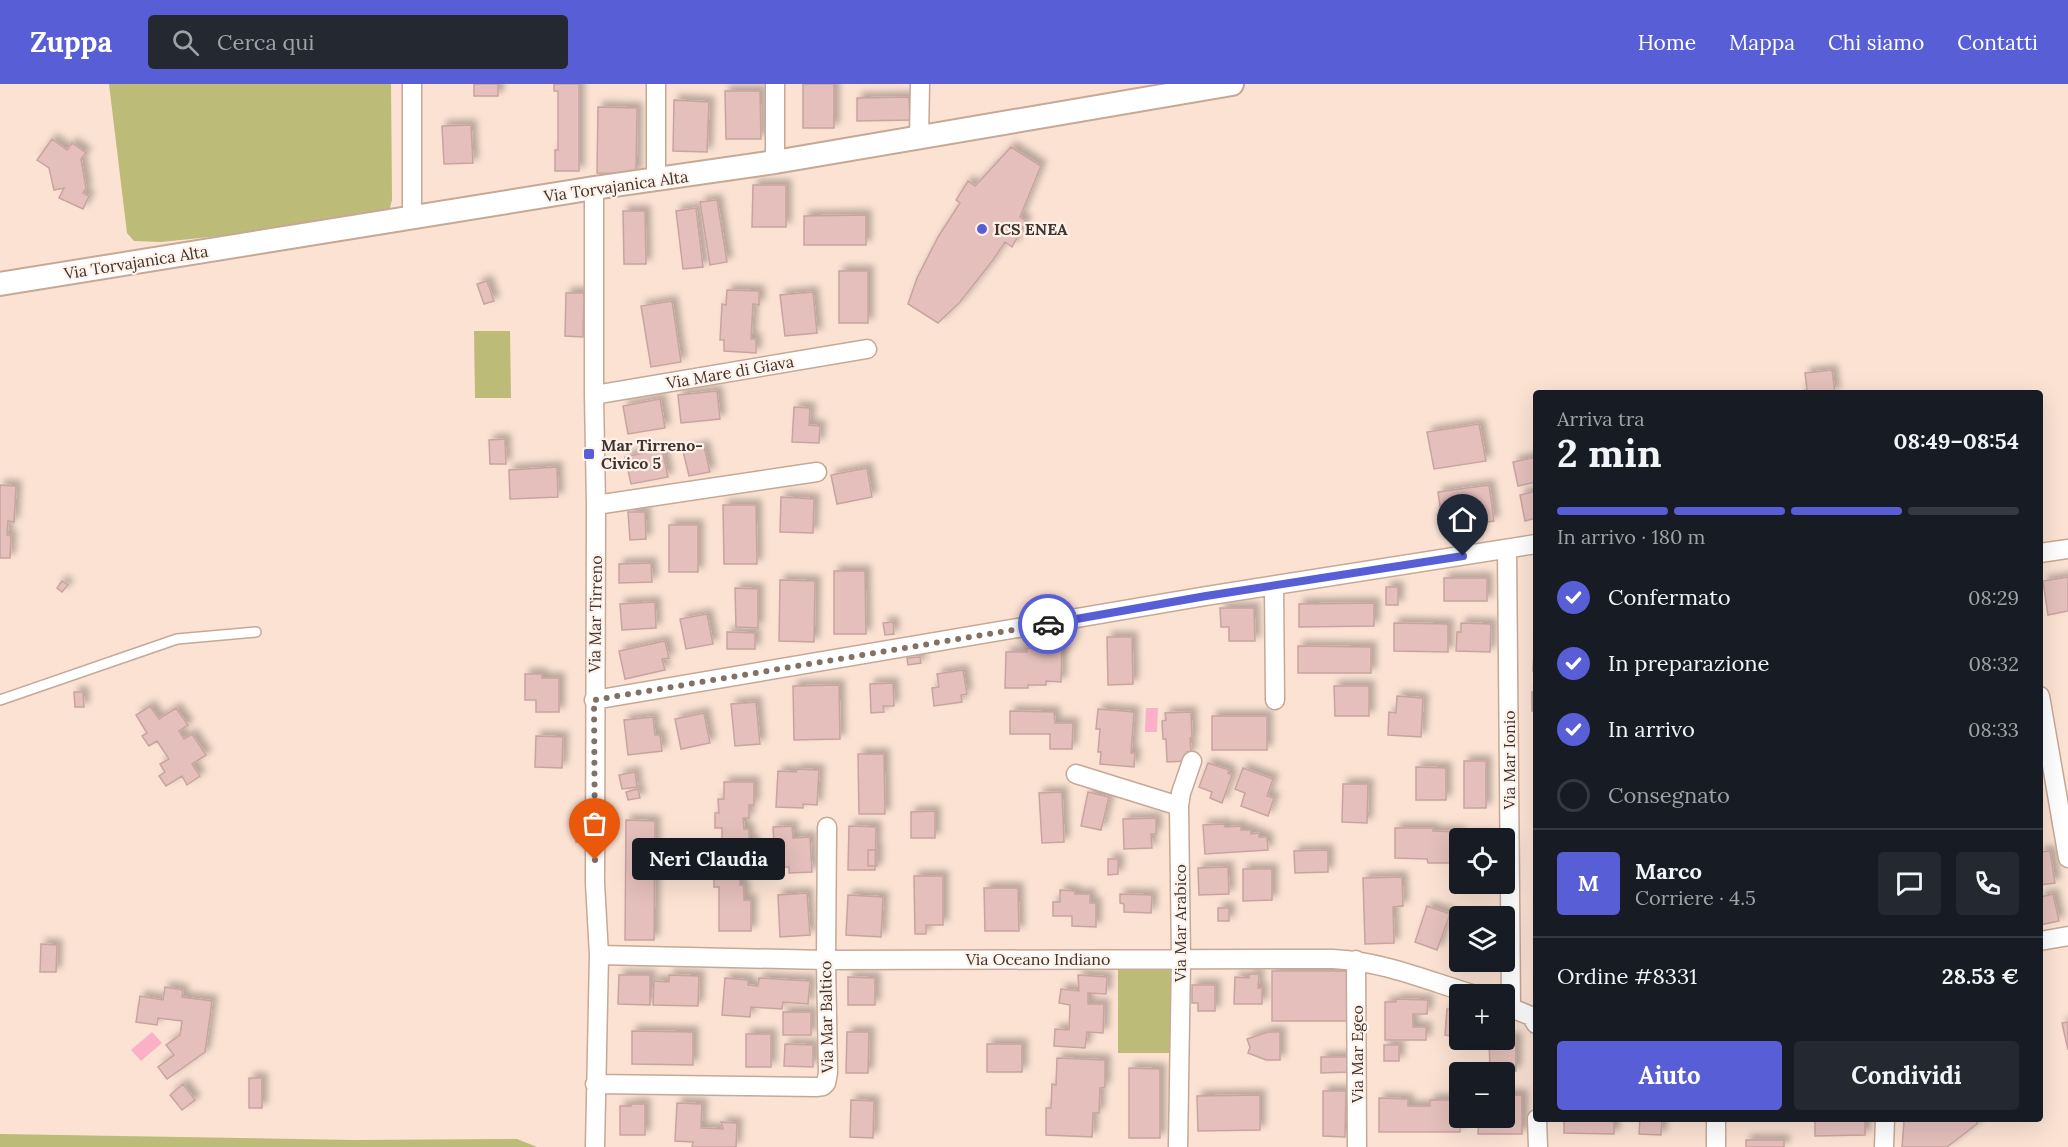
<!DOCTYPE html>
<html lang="it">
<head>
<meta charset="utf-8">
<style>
	:root { --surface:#171b24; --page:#242831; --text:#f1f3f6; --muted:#9ea1a6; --line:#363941; --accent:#585ed5 }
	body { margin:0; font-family:Lora,serif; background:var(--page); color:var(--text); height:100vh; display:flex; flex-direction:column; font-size:22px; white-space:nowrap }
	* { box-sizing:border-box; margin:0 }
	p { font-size:20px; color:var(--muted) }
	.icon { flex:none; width:33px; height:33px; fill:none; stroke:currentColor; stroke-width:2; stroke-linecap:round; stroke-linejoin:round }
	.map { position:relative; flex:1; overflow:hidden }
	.sheet { position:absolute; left:1533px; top:306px; width:510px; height:732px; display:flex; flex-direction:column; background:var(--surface); border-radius:6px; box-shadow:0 6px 24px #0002 }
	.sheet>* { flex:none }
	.buttons { position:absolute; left:1449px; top:744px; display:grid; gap:12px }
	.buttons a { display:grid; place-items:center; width:66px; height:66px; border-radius:6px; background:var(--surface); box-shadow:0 6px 24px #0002; font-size:30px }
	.pin { position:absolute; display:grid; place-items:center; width:51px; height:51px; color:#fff; margin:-62px -26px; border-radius:50% 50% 50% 0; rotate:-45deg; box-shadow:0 0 6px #0007 }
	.pin .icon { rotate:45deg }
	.courier { position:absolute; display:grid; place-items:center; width:60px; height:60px; margin:-30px; border:4px solid #585ed5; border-radius:50%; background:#fff; color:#222; box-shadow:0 2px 8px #0007 }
	.bubble { position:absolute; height:42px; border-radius:6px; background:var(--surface); box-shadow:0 6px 24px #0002; font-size:20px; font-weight:700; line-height:42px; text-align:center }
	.headline em { font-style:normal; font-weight:700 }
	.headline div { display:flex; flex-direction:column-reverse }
	.headline { display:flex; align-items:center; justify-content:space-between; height:102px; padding:0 24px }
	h1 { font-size:39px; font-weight:700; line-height:45px }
	.bar { display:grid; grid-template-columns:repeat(4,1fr); gap:9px 6px; align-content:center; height:72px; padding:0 24px }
	.bar i { height:8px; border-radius:4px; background:var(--line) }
	.bar .selected { background:var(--accent) }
	.bar p { grid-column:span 4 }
	.line { display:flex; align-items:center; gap:15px; padding:0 24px; border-top:2px solid var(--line) }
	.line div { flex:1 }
	.round { display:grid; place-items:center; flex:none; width:63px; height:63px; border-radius:6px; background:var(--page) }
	ol { padding:0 24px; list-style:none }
	li { display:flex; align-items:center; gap:18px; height:66px }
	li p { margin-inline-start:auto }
	li .icon { padding:6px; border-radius:50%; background:var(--accent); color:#fff; stroke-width:4 }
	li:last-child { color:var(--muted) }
	li i { width:33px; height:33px; border:3px solid var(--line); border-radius:50% }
	.primary-button { display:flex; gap:12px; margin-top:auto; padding:12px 24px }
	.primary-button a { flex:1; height:69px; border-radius:6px; background:var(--accent); color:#fff; font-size:24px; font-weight:700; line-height:69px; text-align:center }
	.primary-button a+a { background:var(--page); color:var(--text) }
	header { display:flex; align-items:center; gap:36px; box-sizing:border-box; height:84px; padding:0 30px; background:var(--accent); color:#fff }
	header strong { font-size:28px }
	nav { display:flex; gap:33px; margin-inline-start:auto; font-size:21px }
	.search { width:420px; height:54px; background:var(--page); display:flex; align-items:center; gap:15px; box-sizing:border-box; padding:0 21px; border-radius:6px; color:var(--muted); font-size:22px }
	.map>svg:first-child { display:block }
	.green { fill:#bcbb78 }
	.water { fill:#fcb0c8 }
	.building { fill:#e4bfbb; stroke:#c8a4a0; stroke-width:1.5; filter:url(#shadow) }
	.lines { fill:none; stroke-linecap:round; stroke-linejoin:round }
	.service-casing { stroke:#c6a896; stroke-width:12 }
	.minor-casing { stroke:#c6a896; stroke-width:21 }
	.tertiary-casing { stroke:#c6a896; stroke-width:26 }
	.service { stroke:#fff; stroke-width:9 }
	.minor { stroke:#fff; stroke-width:18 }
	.tertiary { stroke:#fff; stroke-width:22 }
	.done { stroke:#817167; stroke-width:6; stroke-dasharray:0 10.8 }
	.route { stroke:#585ed5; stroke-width:8 }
	.poi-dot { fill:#585ed5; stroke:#fff2ea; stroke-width:2 }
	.labels { text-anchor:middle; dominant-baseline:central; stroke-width:4.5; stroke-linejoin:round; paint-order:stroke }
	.street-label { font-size:16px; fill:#40342d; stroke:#fff2ea }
	.poi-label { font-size:16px; font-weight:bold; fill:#40342d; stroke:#fff2ea; text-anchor:start }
</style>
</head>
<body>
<header>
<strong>Zuppa</strong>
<div class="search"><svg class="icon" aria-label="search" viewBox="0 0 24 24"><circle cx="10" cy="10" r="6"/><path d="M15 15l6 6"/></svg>Cerca qui</div>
<nav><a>Home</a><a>Mappa</a><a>Chi siamo</a><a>Contatti</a></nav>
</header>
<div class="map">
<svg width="2068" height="1063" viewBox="0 0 2068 1063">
	<defs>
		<filter id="shadow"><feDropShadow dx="5" dy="-5" stdDeviation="3" flood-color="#0004"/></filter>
	</defs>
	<rect width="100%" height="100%" fill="#fbe2d3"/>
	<path class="green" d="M109 0H391L392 116 387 135 161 158 134 157 127 149Z
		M474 247H510L511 314H475Z
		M1118 881 1172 882V969H1118Z
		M0 1050 353 1056 517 1055 537 1063H0Z"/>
	<path class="water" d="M1146 624H1158L1157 648H1145Z
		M152 948 162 959 141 977 131 966Z"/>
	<path class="building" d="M474 0H498V12H474Z
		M554 0H579V87H555V66H558V7H554Z
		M803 0H834V44H803Z
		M725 7H760L761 55H726Z
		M909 13 910 36 857 37V14Z
		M674 16 709 18 707 68 673 67Z
		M598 23 637 24 636 90 597 89Z
		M471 41 473 79 444 80 442 42Z
		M52 55 67 66 72 59 86 69 81 75 86 104 83 109 89 112 83 125 59 114 64 104 54 106 49 84 37 76Z
		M1011 63 1041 82 1020 133 1026 137 1012 163 1005 158 993 176 960 218 938 239 908 220 917 194 938 153 960 119 956 116 968 97 975 102Z
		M753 101H786V143H752Z
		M717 116 727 178 710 181 700 118Z
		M696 124 703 183 683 185 676 127Z
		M623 127H645L646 180H624Z
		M866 131V161H804V132Z
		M839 187H868V239H839Z
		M487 197 494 217 484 220 477 200Z
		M727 206 759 207V221L753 220 751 255H756V269L724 267V256H720L722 220 726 221Z
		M813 208 817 249 785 252 780 211Z
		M566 209H584L583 253 565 252Z
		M672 217 681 278 651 283 641 222Z
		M1832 286 1835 309H1801V307L1807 306 1805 289Z
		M717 307 720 335 681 339 678 311Z
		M660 315 665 344 628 350 623 322Z
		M794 323 810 324 809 341 820 342 819 359 792 358Z
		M1479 340 1486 377 1434 385 1427 348Z
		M505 355 506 380H490L489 356Z
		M704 362 710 388 689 392 683 367Z
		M662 365 668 393 631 400 625 373Z
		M1536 373V398L1518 402 1513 378Z
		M557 383 558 413 510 415 509 386Z
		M867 384 872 413 837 420 831 391Z
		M0 401 16 402 14 438 8 437 7 451 11 452 10 474H0Z
		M1489 401 1494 437 1443 444 1438 408Z
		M1536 407V434L1525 437 1520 411Z
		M781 413 814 415 813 449 780 448Z
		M723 421H756L757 480H724Z
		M628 428H645L646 455 630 456Z
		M669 441H698V488H669Z
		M651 479 652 498 619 499V480Z
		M834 487H865L866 550H834Z
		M2068 493V527L2048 531 2043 497Z
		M1444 494H1487V517H1444Z
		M780 496 815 497 814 558 779 557Z
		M62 497 68 501 62 508 57 504Z
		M1386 503H1398V521H1386Z
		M735 504 758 505V544L736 543Z
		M655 518 656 544 622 546 620 520Z
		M1374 519V542L1299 543V520Z
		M1220 524H1254L1255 557H1229V543H1221Z
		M707 530 713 560 686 565 680 535Z
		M1536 531V588L1533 587Z
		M893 538 894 550 885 551 883 539Z
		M1394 539 1448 540V568L1394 567Z
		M1461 539 1491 540 1490 568 1456 567 1457 548H1461Z
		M727 548 755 549V565H727Z
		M1107 553H1132L1133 600 1108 601Z
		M665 557 669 574 662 575 665 586 625 595 619 567Z
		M1043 562H1062L1061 598 1046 597V601H1028V604H1005L1006 568H1027V564L1043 565Z
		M1298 562 1371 563V589H1298Z
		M920 573 921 579 908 581 907 574Z
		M963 586 967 610 961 611 962 618 934 622 932 604 939 603 937 590Z
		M525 590H542V594H559V628H536V616H525Z
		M893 599 894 622H883L884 628 871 629 870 600Z
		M839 601 840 655 794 656 793 602Z
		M1334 602H1369V632H1335Z
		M74 608H83L84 623H75Z
		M1532 608H1536V627H1532Z
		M1397 612 1423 614 1421 653 1388 651 1389 628 1396 629Z
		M756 618 760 660 735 662 731 620Z
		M150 622 159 635 176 624 188 641 179 647 184 655 192 650 206 671 192 680 200 692 187 701 182 692 166 702 159 692 165 688 160 680 169 675 157 657 149 662 142 652 147 649 136 631Z
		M1098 625 1134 628 1131 669H1135L1134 683 1100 680 1101 668H1098L1100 645H1096Z
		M1010 627 1054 628 1055 639H1073L1072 665H1050V650H1010Z
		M1191 628 1192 654H1190L1191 668H1187V677L1167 678 1166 655H1163L1162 637 1166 636 1165 629Z
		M704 629 710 659 681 665 675 635Z
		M1212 632H1267V666H1212Z
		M653 633 655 651H660L662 667 628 671 624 636Z
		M536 652 563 653 562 684 535 683Z
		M858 670H884L885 730H859Z
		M1464 677H1486V724H1464Z
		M1208 679 1229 686 1228 689 1232 691 1222 719 1210 714 1212 708 1199 703Z
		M1416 683 1446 684V716H1416Z
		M1243 684 1273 695 1267 712 1274 714 1268 732 1241 722 1245 709 1235 705Z
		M797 685 819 686 817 721 803 720V724L776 723 778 687 796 688Z
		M635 688 637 703 622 705 619 691Z
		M724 698H754V721H749V734H743L744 745H749V757H754V774H749V787H740V801H744V816H751V847H719V803H714V786H720V774H728V758H722V744H715V729H719L718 715H724Z
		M1343 700H1368L1367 739 1342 738Z
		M638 705 640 714 628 716 626 708Z
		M1062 708 1064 758 1042 759 1039 709Z
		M1088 708 1109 713 1101 746 1081 742Z
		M935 727V754H911V728Z
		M1156 734V750H1151L1152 764 1124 765 1123 735Z
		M626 736 655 737 654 856H625Z
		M1224 740 1225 743 1241 742V746H1251V750L1259 749V753H1267L1268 766 1205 770 1203 741Z
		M792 742 793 754 810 753 812 788 789 789V783H775L773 743Z
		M849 742 876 743 875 786H848Z
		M1395 744H1433V747L1460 748V752H1491V754H1460V779H1428L1427 775 1395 774Z
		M576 746H586V758H576Z
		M868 766H877V782H868Z
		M1328 766V788L1295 789 1294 767Z
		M2050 767 2055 799 2040 801V768Z
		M1108 775H1118V790L1108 791Z
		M1228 783 1229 810 1199 811 1198 784Z
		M1243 785H1272V816L1243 817Z
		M914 792H943V841H926V850H915Z
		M1402 793 1403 822 1393 823 1394 859 1365 860 1363 794Z
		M984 804H1018L1019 847H985Z
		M1060 806 1075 807V810H1090V819H1096V843L1072 842V832H1053V818H1060Z
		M807 809 810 851 780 853 778 811Z
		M1120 810 1152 811 1151 829 1124 828V820L1120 819Z
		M2053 810 2059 837 2040 841V813Z
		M848 811 883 813 881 853 846 851Z
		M1427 822 1450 830 1437 866 1415 858Z
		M1218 824H1229V837H1218Z
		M41 860 57 861 56 888H40Z
		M1462 878H1485L1482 886Z
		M1272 887H1349V937H1272Z
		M1249 890H1259L1258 904H1262V920H1234L1235 893 1249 894Z
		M619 891H650V921L618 920Z
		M669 891 699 892 698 922 653 921 654 897 669 898Z
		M1078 891 1107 893 1106 910 1088 909V920H1104L1103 949 1087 948 1085 964 1054 962 1055 945 1069 946 1070 921 1059 919 1061 905 1079 907Z
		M848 893 875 894V921H848Z
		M725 894 748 896V901L758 902 759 894 810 897 808 920 783 918 782 925 751 923 750 933 722 931Z
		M1192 901H1215V927H1198V919H1192Z
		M165 903 183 906 182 913 212 917 205 968 167 995 158 983 174 971 166 961 180 951 182 937 158 934 157 941 136 938 140 912 163 916Z
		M1396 915 1428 916 1427 930H1413V943H1426V956H1385V918H1396Z
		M1447 925 1460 926V953L1445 951Z
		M783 928H811V951H783Z
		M2068 938V966L2062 939Z
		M632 947 693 948V981L632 980Z
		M847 948H869L868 989H846Z
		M1268 948H1280V976H1266L1248 969 1250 963 1247 955Z
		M746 950H771V983H746Z
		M1516 954V987L1490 988 1489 956Z
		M785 960 813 961V983L784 982Z
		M987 960H1022V988H987Z
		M1384 961H1399V977H1384Z
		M1321 973H1349V988L1321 989Z
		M1057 974 1105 976V1003L1100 1004 1099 1029H1093L1092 1053 1046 1051V1024H1051L1052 1000 1056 1001Z
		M1129 984 1160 985V1054H1129Z
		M249 994H262V1024H249Z
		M183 1000 195 1016 182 1026 170 1011Z
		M1323 1007H1346L1345 1053 1323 1052Z
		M1260 1011V1046L1198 1047 1197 1012Z
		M1504 1011H1522V1050H1478L1479 1034H1504Z
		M1379 1014 1408 1015V1022H1430V1016H1460V1048H1379Z
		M851 1016 874 1017 873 1054 850 1053Z
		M677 1019 702 1020 701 1044 723 1045 721 1038 737 1039 736 1063H692L693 1058 675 1057Z
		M631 1020H645V1051H620V1022H631Z
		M1564 1035H1614V1050L1564 1049Z
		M1640 1035H1662L1661 1051 1639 1050Z
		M1815 1035H1865V1051L1815 1052Z
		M1908 1035H1977V1040L1947 1063H1902L1904 1038Z
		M1746 1056H1784V1063H1746Z"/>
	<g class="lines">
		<defs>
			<path id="service" d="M0 616 177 555 256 548"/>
			<path id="minor" d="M656 0V96
				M919 52 920 0
				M775 78V0
				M594 104V311L596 421 595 799 599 871 595 1063
				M412 133V0
				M594 311 867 265
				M596 421 817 388
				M1507 465 1511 923
				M2040 469 2068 465
				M1274 502 1275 616
				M2040 612 2068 774
				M594 616 1206 512 1536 460
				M1076 690 1179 722 1181 875 1178 1063
				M1179 722 1181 709 1192 677
				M2040 857 2068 852
				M599 871 826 876 1333 875C1381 877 1426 896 1472 910
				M1356 876 1357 1063
				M1504 921 1531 932 1536 940
				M595 1000 816 1003 823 1002 826 999 828 989 826 876 827 743
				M1537 1035 1538 1063
				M1716 1035V1063
				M1884 1063 1885 1035"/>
			<path id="tertiary" d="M0 200 594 104 775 78 1232 0"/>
		</defs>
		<use href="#service" class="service-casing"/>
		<use href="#minor" class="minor-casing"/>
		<use href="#tertiary" class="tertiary-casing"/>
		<use href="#service" class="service"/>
		<use href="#minor" class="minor"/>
		<use href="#tertiary" class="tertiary"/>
	</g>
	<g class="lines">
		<path class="done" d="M595 776 594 616 1048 540"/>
		<path class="route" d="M1048 540 1206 512 1463 472"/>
	</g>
	<g class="poi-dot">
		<circle cx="982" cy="145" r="6"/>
		<rect x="583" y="364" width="12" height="12" rx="3"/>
	</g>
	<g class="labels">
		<g class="street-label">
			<text transform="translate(616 102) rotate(-8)">Via Torvajanica Alta</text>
			<text transform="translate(136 178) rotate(-9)">Via Torvajanica Alta</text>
			<text transform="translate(730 288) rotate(-10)">Via Mare di Giava</text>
			<text transform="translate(595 530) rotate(-89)">Via Mar Tirreno</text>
			<text transform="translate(1509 676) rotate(-90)">Via Mar Ionio</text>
			<text transform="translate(1180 839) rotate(-90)">Via Mar Arabico</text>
			<text x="1038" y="875">Via Oceano Indiano</text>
			<text transform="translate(826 933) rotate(-91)">Via Mar Baltico</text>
			<text transform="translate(1357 970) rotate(-90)">Via Mar Egeo</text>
		</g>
		<g class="poi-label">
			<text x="994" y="145">ICS ENEA</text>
			<text x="601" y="361">Mar Tirreno-<tspan x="601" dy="18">Civico 5</tspan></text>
		</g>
	</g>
</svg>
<div class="buttons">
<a><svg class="icon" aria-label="locate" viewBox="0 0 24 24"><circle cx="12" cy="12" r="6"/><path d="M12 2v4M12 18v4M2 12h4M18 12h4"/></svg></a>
<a><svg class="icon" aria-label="layers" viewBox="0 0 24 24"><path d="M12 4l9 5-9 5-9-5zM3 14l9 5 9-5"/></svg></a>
<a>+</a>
<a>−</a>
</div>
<div class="pin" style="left:595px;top:776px;background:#ea580c"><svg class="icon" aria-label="bag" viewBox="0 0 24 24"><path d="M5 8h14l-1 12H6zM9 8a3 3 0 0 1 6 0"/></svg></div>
<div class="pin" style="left:1463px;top:472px;background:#1f2937"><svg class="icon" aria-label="home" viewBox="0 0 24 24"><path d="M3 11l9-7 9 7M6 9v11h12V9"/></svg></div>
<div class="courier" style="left:1048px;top:540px"><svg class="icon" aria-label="car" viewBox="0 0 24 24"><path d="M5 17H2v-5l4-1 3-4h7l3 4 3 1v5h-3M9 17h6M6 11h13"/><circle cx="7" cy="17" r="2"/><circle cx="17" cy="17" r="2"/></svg></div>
<div class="bubble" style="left:632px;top:754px;width:153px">Neri Claudia</div>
<section class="sheet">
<div class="headline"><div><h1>2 min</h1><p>Arriva tra</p></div><em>08:49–08:54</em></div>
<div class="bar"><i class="selected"></i><i class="selected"></i><i class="selected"></i><i></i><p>In arrivo · 180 m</p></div>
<ol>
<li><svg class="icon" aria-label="check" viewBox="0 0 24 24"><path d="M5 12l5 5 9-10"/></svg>Confermato<p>08:29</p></li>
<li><svg class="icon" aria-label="check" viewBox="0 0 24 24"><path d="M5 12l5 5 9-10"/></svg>In preparazione<p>08:32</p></li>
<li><svg class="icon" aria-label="check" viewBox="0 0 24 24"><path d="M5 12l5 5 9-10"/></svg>In arrivo<p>08:33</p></li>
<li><i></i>Consegnato</li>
</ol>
<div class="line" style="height:108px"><b class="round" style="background:var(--accent);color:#fff">M</b><div><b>Marco</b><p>Corriere · 4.5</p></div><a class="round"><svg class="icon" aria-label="chat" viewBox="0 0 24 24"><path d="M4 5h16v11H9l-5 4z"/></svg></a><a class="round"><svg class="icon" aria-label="phone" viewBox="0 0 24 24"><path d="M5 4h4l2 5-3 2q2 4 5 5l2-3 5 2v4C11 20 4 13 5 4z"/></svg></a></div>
<div class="line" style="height:78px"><div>Ordine #8331</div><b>28.53 €</b></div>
<div class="primary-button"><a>Aiuto</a><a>Condividi</a></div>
</section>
</div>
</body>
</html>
